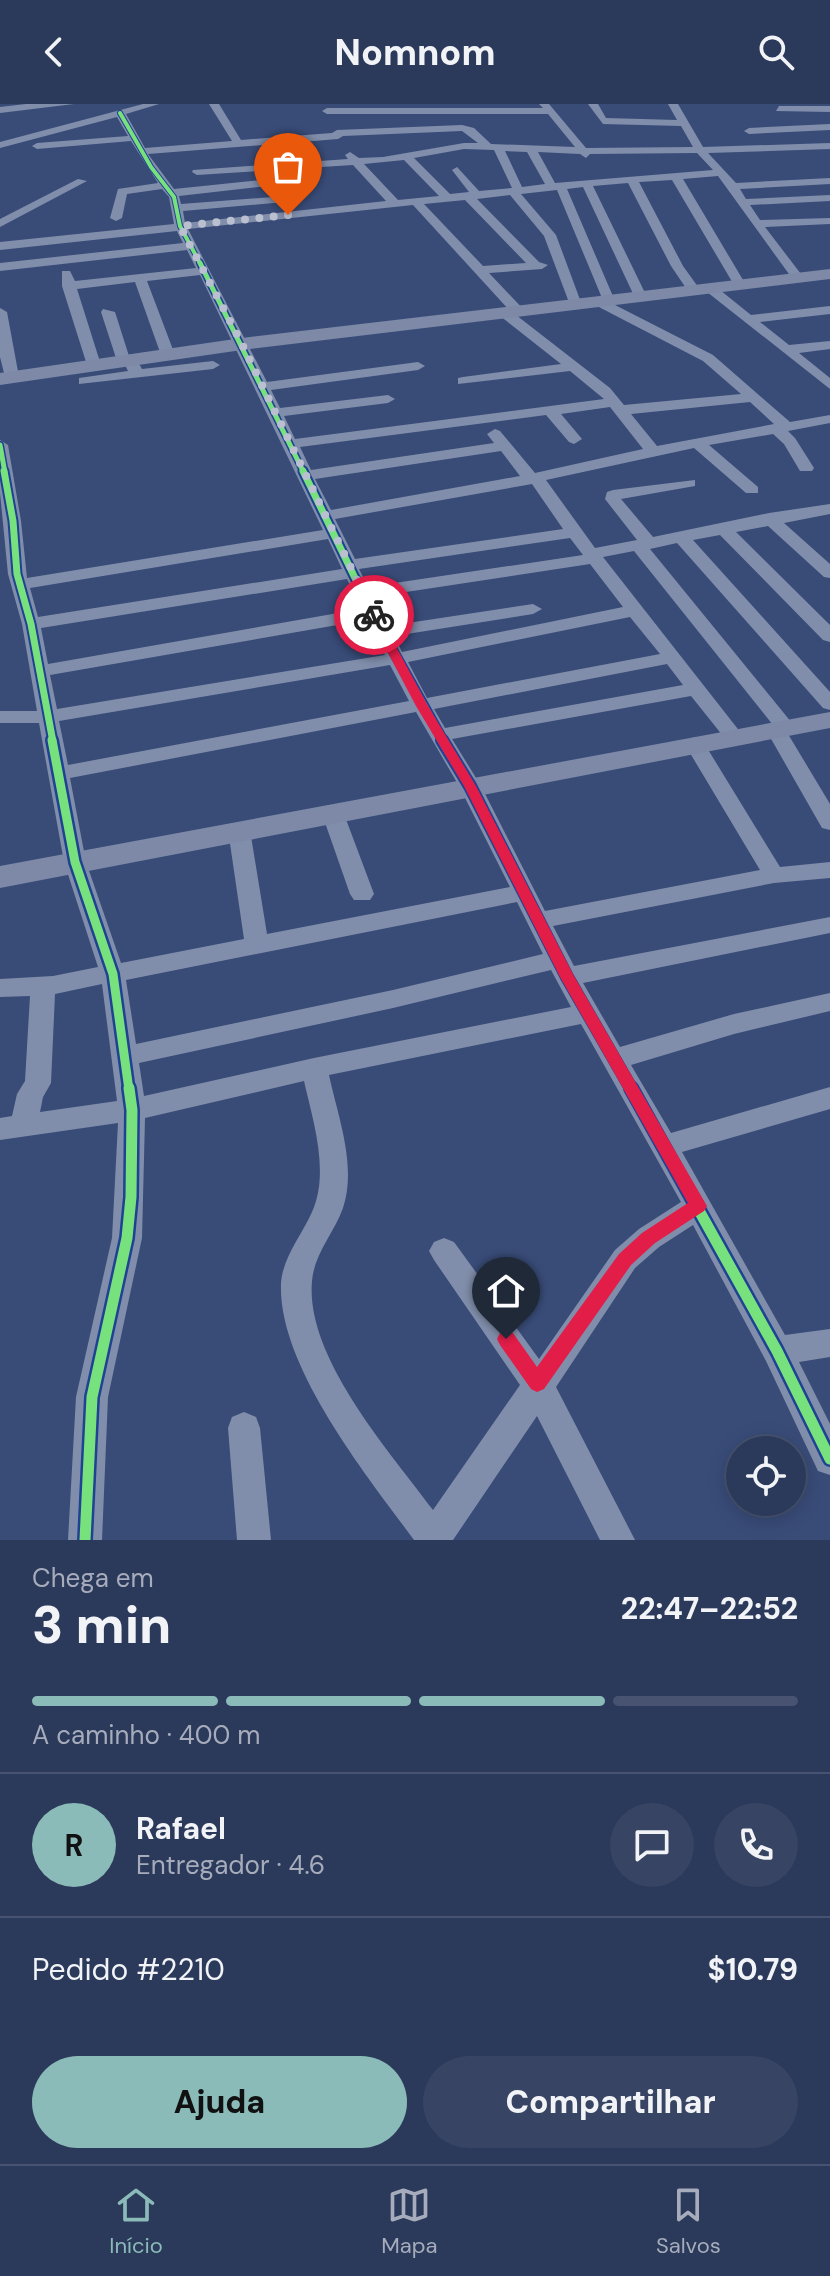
<!DOCTYPE html>
<html lang="pt">
<head>
<meta charset="utf-8">
<style>
	:root { --surface:#2b395a; --page:#374463; --text:#f1f3f6; --muted:#a6acbb; --line:#475370; --accent:#8bbbb9 }
	body { margin:0; font-family:"DM Sans",sans-serif; background:var(--page); color:var(--text); height:100vh; display:flex; flex-direction:column; font-size:30px; white-space:nowrap }
	* { box-sizing:border-box; margin:0 }
	p { font-size:26px; color:var(--muted) }
	.icon { flex:none; width:44px; height:44px; fill:none; stroke:currentColor; stroke-width:2; stroke-linecap:round; stroke-linejoin:round }
	.map { position:relative; height:1436px; overflow:hidden }
	.drawer { display:flex; flex-direction:column; background:var(--surface); flex:1 }
	.drawer>* { flex:none }
	.tools { position:absolute; left:726px; top:1332px; display:grid; gap:16px }
	.tools a { display:grid; place-items:center; width:80px; height:80px; border-radius:50%; background:var(--surface); box-shadow:0 4px 20px #0003,0 0 0 2px var(--line); font-size:40px }
	.pin { position:absolute; display:grid; place-items:center; width:68px; height:68px; color:#fff; margin:-82px -34px; border-radius:50% 50% 50% 0; rotate:-45deg; box-shadow:0 0 8px #0007 }
	.pin .icon { rotate:45deg }
	.courier { position:absolute; display:grid; place-items:center; width:80px; height:80px; margin:-40px; border:6px solid #e11d48; border-radius:50%; background:#fff; color:#222; box-shadow:0 2px 10px #0007 }
	.overview em { font-style:normal; font-weight:800 }
	.overview div { display:flex; flex-direction:column-reverse }
	.overview { display:flex; align-items:center; justify-content:space-between; height:136px; padding:0 32px }
	h1 { font-size:52px; font-weight:800; line-height:60px }
	.bar { display:grid; grid-template-columns:repeat(4,1fr); gap:12px 8px; align-content:center; height:96px; padding:0 32px }
	.bar i { height:10px; border-radius:6px; background:var(--line) }
	.bar .on { background:var(--accent) }
	.bar p { grid-column:span 4 }
	.line { display:flex; align-items:center; gap:20px; padding:0 32px; border-top:2px solid var(--line) }
	.line div { flex:1 }
	.round { display:grid; place-items:center; flex:none; width:84px; height:84px; border-radius:42px; background:var(--page) }
	.primary-button { display:flex; gap:16px; margin-top:auto; padding:16px 32px }
	.primary-button a { flex:1; height:92px; border-radius:48px; background:var(--accent); color:#111; font-size:32px; font-weight:800; line-height:92px; text-align:center }
	.primary-button a+a { background:var(--page); color:var(--text) }
	header { display:flex; justify-content:space-between; align-items:center; height:104px; padding:0 32px; background:var(--surface); font-size:36px; font-weight:800 }
	.tab-bar { display:flex; justify-content:space-around; align-items:center; height:112px; border-top:2px solid var(--line); background:var(--surface); font-size:22px; color:var(--muted) }
	.tab-bar a { display:grid; justify-items:center; gap:4px }
	.tab-bar .on { color:var(--accent) }
	.map>svg:first-child { display:block }
	.lines { fill:none; stroke-linecap:round; stroke-linejoin:round }
	.street { fill:#818eab; fill-rule:evenodd }
	.secondary { fill:#7d89a7; fill-rule:evenodd }
	.cycleway-far4-casing { stroke:#1f4292; stroke-width:6 }
	.cycleway-far3-casing { stroke:#1f4292; stroke-width:8 }
	.cycleway-far2-casing { stroke:#1f4292; stroke-width:11 }
	.cycleway-far1-casing { stroke:#1f4292; stroke-width:14 }
	.cycleway-casing { stroke:#1f4292; stroke-width:16 }
	.cycleway-far4 { stroke:#77e17e; stroke-width:4 }
	.cycleway-far3 { stroke:#77e17e; stroke-width:5 }
	.cycleway-far2 { stroke:#77e17e; stroke-width:7 }
	.cycleway-far1 { stroke:#77e17e; stroke-width:9 }
	.cycleway { stroke:#77e17e; stroke-width:11 }
	.route { fill:#e11d48 }
	.done { stroke:#bac0d0; stroke-width:8; stroke-dasharray:0 14.4 }
</style>
</head>
<body>
<header><svg class="icon" aria-label="back" viewBox="0 0 24 24"><path d="M15 5l-7 7 7 7"/></svg>Nomnom<svg class="icon" aria-label="search" viewBox="0 0 24 24"><circle cx="10" cy="10" r="6"/><path d="M15 15l6 6"/></svg></header>
<div class="map">
<svg width="830" height="1436" viewBox="0 0 830 1436">
	<rect width="100%" height="100%" fill="#394c78"/>
	<g class="lines">
		<path class="street" d="M26 0H74L0 9V3Z
			M143 0H159L126 10 145 44 232 37 209 0H219L241 36 332 29 337 26 462 21 474 24 491 40 575 43 548 10H327L322 7 327 4H543L539 0H549L586 44 693 43 681 22 603 20 588 0H598L606 14 677 16 668 0H678L703 43 830 39V45L708 49 736 79 830 74V80L740 85 746 95 830 91V97L750 101 760 116 830 114V120L765 123 804 174 798 178 794 177 718 72 683 75 746 181 740 185 734 181 672 76 639 78 683 162 701 187 695 191 690 190 671 162 628 79 593 82 647 193 636 196 583 83 567 85 615 197 613 200 713 251 790 318 830 311V319L788 327 795 334 814 364 812 367H800L784 340 773 330 709 341 758 383V389H746L694 344 546 376 595 444 637 436 605 395 607 388 613 386 695 376V382L621 395 653 433 769 409 830 400V410L784 419 830 460V474L824 473 768 422 736 428 830 521V538L823 536 720 431 693 436 830 588V606L823 604 677 439 650 445 796 624 788 630 830 700V726L822 724 766 626 773 621 634 447 603 453 741 629 744 633 741 637H727L691 592 452 635 481 682 545 807 760 766 684 639 694 633 704 639 780 763 830 758V774L774 779 553 822 574 862 830 813V829L583 879 620 943 734 910 830 889V907L734 930 631 961 671 1029 830 983V1005L682 1048 785 1231 830 1225V1253L799 1258 830 1320V1371L818 1367 766 1257 693 1121 659 1143 635 1164 556 1283 635 1436H600L537 1312 453 1436H414C367 1372 278 1262 281 1180 282 1154 302 1131 312 1108 330 1068 313 1017 304 977L145 1014 142 1134 108 1293 102 1436H68L76 1293 112 1134 118 1019 0 1036V1014L12 1012 17 990 25 977 30 892 0 893V875L53 872 98 863 64 758 39 619H0V607H37L22 520 8 470 0 389V336L8 341 21 417 27 474 323 426 200 171 147 177 175 251 168 255 161 251 135 178 77 185 101 261 94 265 87 261 62 182V167H70L75 177 196 164 187 146 0 167V159L183 139 177 127 0 146V138L174 120 169 93 162 85 127 90 122 114 116 117 110 114 118 85 158 79 131 37 37 45 32 42 37 39 128 32 117 13 0 44V38ZM462 27 478 39H464L383 53 359 54 350 48 345 51 348 55 193 66 192 68 197 71 353 61 386 97 185 119 183 107 285 98 291 95 285 92 181 100 179 92 301 78 306 75 301 72 174 85 148 50 338 35 343 32ZM464 45 494 46 512 84 479 87 457 63 452 66 469 88 450 90 414 54ZM505 47 527 48 545 80 522 83ZM538 48 580 50 586 54 590 50 697 49 713 66 555 79ZM404 56 439 92 398 96 364 60ZM557 86 602 194 595 195V201L703 257 741 290 624 301 610 284 516 211 526 208 489 169 542 165 548 161 539 158 477 95 510 91 544 132 570 201 576 205 582 201 556 131 521 90ZM465 96 526 159 483 162 424 100ZM413 101 511 208 500 206V212L561 260 463 273 458 274V280L570 267 604 295 295 335 284 312 388 299 395 295 388 291 280 304 271 286 418 266 425 262 418 258 267 278 188 125ZM750 298 774 320 657 342 631 310ZM610 303 643 345 535 369 500 327 495 325 487 330 494 339 311 366 300 343 546 311 569 338 574 340 582 335 561 310ZM501 347 520 372 331 406 315 375ZM532 380 563 425 355 455 335 415ZM570 434 583 451 368 483 359 465ZM328 435 342 465 38 513 30 484ZM590 460 623 503 402 548 394 532 533 510 542 505 533 500 388 522 373 493ZM347 475 361 505 48 560 41 524ZM630 513 660 550 427 594 408 558ZM366 516 385 551 57 605 50 571ZM667 560 683 581 445 624 434 605ZM390 561 409 597 68 661 59 617ZM416 608 459 682 510 783 267 830 250 726 247 721H231L228 726 244 835 121 859 86 758 70 674ZM517 798 543 850 393 886 136 940 126 876ZM551 866 571 903 314 954 144 992 139 959 393 904ZM102 880 117 997 40 1008 43 993 51 979 55 890ZM581 920 681 1098 639 1125 615 1146 539 1255 454 1138 444 1134 434 1138 429 1147 434 1156 520 1281 433 1406C390 1348 305 1253 312 1177 314 1150 334 1129 343 1104 357 1062 338 1013 329 971Z
			M779 2H830V8L776 7Z
			M830 20V26L749 30 744 27 749 24Z
			M78 75 87 77 0 123V115Z
			M707 182H715L751 211 830 202V210L760 218 789 241 830 237V245L799 249 830 274V285L707 188Z
			M0 204 7 208 19 273 12 277 5 273 0 253Z
			M103 205 115 208 129 252 135 253 142 265 213 257 220 261 213 265 79 280V274L128 267 125 261 117 257 101 208Z
			M333 703 341 705 344 710 374 790 370 796H354L350 790 322 710 325 705Z
			M244 1308 256 1313 260 1324 271 1436H237L228 1324 232 1313Z"/>
		<path class="secondary" d="M830 165V175L242 246 0 281V269L242 234Z
			M830 608V624L0 784V762Z"/>
		<defs>
			<path id="cycleway-far4" d="M120 9 151 63 174 93 180 122 201 161"/>
			<path id="cycleway-far3" d="M200 159 304 369
				M0 341 5 369"/>
			<path id="cycleway-far2" d="M4 367 13 417 17 470 31 520 53 638
				M303 367 372 509 444 638"/>
			<path id="cycleway-far1" d="M52 636 75 758 113 870 129 986
				M442 636 470 682 567 873 632 986"/>
			<path id="cycleway" d="M631 984 777 1247 830 1355
				M85 1436 92 1293 127 1134 131 1093 132 1006 129 984"/>
		</defs>
		<use href="#cycleway-far4" class="cycleway-far4-casing"/>
		<use href="#cycleway-far3" class="cycleway-far3-casing"/>
		<use href="#cycleway-far2" class="cycleway-far2-casing"/>
		<use href="#cycleway-far1" class="cycleway-far1-casing"/>
		<use href="#cycleway" class="cycleway-casing"/>
		<use href="#cycleway-far4" class="cycleway-far4"/>
		<use href="#cycleway-far3" class="cycleway-far3"/>
		<use href="#cycleway-far2" class="cycleway-far2"/>
		<use href="#cycleway-far1" class="cycleway-far1"/>
		<use href="#cycleway" class="cycleway"/>
	</g>
	<path class="route" d="M374 508 379 511 428 602 476 682 574 872 707 1102 704 1107 655 1139 631 1161 544 1285 537 1288 531 1285 500 1241 497 1235 500 1229 506 1227 513 1229 537 1263 619 1150 642 1129 688 1099 560 873 464 682 416 602 368 511Z"/>
	<g class="lines">
		<path class="done" d="M288 111 180 122 242 240 374 511"/>
	</g>
</svg>
<div class="tools">
<a><svg class="icon" aria-label="locate" viewBox="0 0 24 24"><circle cx="12" cy="12" r="6"/><path d="M12 2v4M12 18v4M2 12h4M18 12h4"/></svg></a>
</div>
<div class="pin" style="left:288px;top:111px;background:#ea580c"><svg class="icon" aria-label="bag" viewBox="0 0 24 24"><path d="M5 8h14l-1 12H6zM9 8a3 3 0 0 1 6 0"/></svg></div>
<div class="pin" style="left:506px;top:1235px;background:#1f2937"><svg class="icon" aria-label="home" viewBox="0 0 24 24"><path d="M3 11l9-7 9 7M6 9v11h12V9"/></svg></div>
<div class="courier" style="left:374px;top:511px"><svg class="icon" aria-label="bike" viewBox="0 0 24 24"><circle cx="6" cy="16" r="4"/><circle cx="18" cy="16" r="4"/><path d="M6 16l4-8h5l3 8M10 8l3 8H6M13 5h3"/></svg></div>
</div>
<section class="drawer">
<div class="overview"><div><h1>3 min</h1><p>Chega em</p></div><em>22:47–22:52</em></div>
<div class="bar"><i class="on"></i><i class="on"></i><i class="on"></i><i></i><p>A caminho · 400 m</p></div>
<div class="line" style="height:144px"><b class="round" style="background:var(--accent);color:#111">R</b><div><b>Rafael</b><p>Entregador · 4.6</p></div><a class="round"><svg class="icon" aria-label="chat" viewBox="0 0 24 24"><path d="M4 5h16v11H9l-5 4z"/></svg></a><a class="round"><svg class="icon" aria-label="phone" viewBox="0 0 24 24"><path d="M5 4h4l2 5-3 2q2 4 5 5l2-3 5 2v4C11 20 4 13 5 4z"/></svg></a></div>
<div class="line" style="height:104px"><div>Pedido #2210</div><b>$10.79</b></div>
<div class="primary-button"><a>Ajuda</a><a>Compartilhar</a></div>
</section>
<nav class="tab-bar">
<a class="on"><svg class="icon" aria-label="home" viewBox="0 0 24 24"><path d="M3 11l9-7 9 7M6 9v11h12V9"/></svg>Início</a>
<a><svg class="icon" aria-label="map" viewBox="0 0 24 24"><path d="M3 6l6-2 6 2 6-2v14l-6 2-6-2-6 2zM9 4v14M15 6v14"/></svg>Mapa</a>
<a><svg class="icon" aria-label="saved" viewBox="0 0 24 24"><path d="M7 4h10v16l-5-4-5 4z"/></svg>Salvos</a>
</nav>
</body>
</html>
